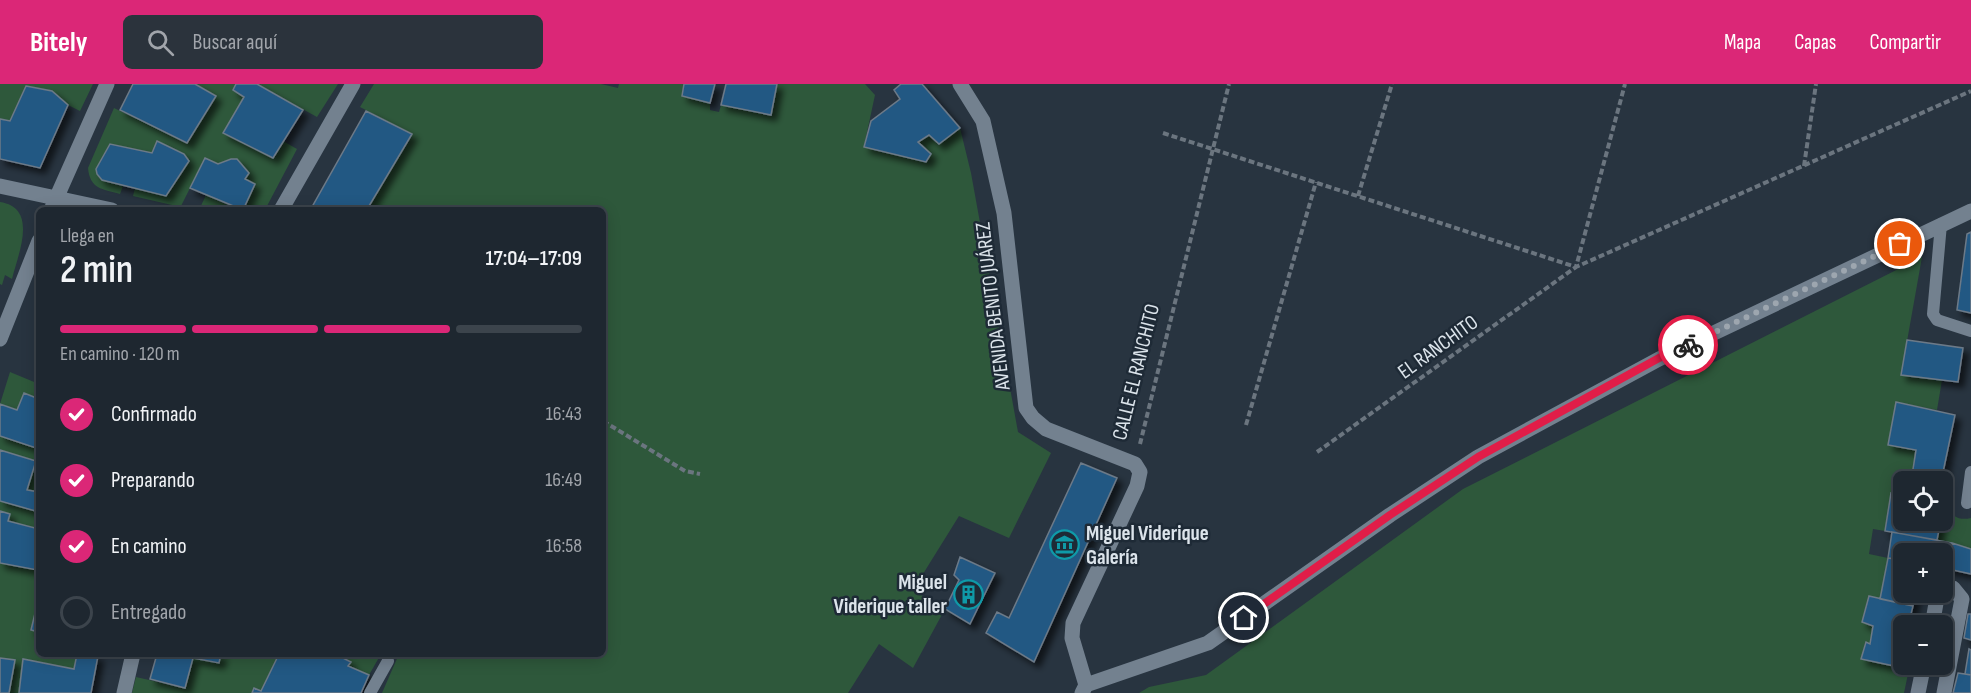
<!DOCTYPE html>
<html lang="es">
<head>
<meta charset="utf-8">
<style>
	:root { --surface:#1e2730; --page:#2b333c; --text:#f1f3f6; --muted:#a1a5ab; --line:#3c444c; --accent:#db2777 }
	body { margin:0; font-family:"Sofia Sans Condensed",sans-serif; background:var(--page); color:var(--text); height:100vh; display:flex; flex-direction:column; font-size:22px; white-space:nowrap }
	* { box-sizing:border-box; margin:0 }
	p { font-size:20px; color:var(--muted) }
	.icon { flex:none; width:33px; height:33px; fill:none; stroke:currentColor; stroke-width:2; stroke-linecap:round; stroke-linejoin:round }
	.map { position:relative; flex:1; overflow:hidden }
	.panel { position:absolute; left:36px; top:123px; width:570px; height:450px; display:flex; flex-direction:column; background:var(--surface); border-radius:9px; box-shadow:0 3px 15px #0003,0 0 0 2px var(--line) }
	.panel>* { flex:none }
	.buttons { position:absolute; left:1893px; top:387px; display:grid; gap:12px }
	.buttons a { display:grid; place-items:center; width:60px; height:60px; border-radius:9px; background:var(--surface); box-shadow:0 3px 15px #0003,0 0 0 2px var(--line); font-size:30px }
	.pin { position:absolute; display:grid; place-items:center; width:51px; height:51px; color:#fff; margin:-26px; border:3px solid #fff; border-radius:50%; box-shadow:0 2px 6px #0007 }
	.courier { position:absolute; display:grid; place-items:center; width:60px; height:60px; margin:-30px; border:4px solid #e11d48; border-radius:50%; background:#fff; color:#222; box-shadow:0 2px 8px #0007 }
	.summary em { font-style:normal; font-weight:600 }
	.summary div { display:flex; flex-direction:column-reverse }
	.summary { display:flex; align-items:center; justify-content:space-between; height:102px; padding:0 24px }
	h1 { font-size:39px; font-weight:600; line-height:45px }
	.bar { display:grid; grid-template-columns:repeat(4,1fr); gap:9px 6px; align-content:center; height:72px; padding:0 24px }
	.bar i { height:8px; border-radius:4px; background:var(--line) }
	.bar .selected { background:var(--accent) }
	.bar p { grid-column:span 4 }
	ol { padding:0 24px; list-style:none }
	li { display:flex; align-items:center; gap:18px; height:66px }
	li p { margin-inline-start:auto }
	li .icon { padding:6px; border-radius:50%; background:var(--accent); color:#fff; stroke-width:4 }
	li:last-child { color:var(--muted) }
	li i { width:33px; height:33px; border:3px solid var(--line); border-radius:50% }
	header { display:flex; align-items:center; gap:36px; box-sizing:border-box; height:84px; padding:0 30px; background:var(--accent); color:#fff }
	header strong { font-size:28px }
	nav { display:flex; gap:33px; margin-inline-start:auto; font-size:21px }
	.search { width:420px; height:54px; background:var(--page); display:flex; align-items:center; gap:15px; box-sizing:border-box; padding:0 21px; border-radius:9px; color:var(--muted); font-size:22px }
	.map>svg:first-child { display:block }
	.green { fill:#2e583b }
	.building { fill:#245883; stroke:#6c7a88; stroke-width:1.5; filter:url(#shadow) }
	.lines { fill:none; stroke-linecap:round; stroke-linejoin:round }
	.path { stroke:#6b757f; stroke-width:4; stroke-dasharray:6 3; stroke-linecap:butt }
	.lane { stroke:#73818f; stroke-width:12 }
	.street { stroke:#73818f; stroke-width:15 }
	.done { stroke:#9da6af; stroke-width:6; stroke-dasharray:0 10.8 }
	.route { stroke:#e11d48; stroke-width:8 }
	.labels { text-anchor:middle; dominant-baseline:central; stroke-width:5; stroke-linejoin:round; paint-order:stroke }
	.street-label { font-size:21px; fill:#dce4eb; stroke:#1e2a36 }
	.poi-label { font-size:21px; font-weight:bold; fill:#dce4eb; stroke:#1e2a36; text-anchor:start }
</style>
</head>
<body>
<header>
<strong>Bitely</strong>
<div class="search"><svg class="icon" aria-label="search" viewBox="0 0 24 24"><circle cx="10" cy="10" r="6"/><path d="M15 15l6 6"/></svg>Buscar aquí</div>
<nav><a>Mapa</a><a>Capas</a><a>Compartir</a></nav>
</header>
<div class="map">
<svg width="1971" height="609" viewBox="0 0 1971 609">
	<defs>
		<filter id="shadow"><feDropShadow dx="5.5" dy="5.5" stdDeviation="3" flood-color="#0009"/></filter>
	</defs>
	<rect width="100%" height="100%" fill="#283440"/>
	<path class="green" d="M0 0H93L80 27 68 21 52 7 26 2 10 37 0 35Z
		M195 0H236L233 6 244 13 223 49 273 74 283 57 297 65 267 122 263 126H243L255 100 245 95 249 89 237 75H231L218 80 205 74 180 124 172 121 133 112 135 104 166 112 189 77 157 58 152 69 110 60C94 88 87 93 123 102L120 110C102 105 90 105 88 84L114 24 187 59 216 12Z
		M257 0H338L317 33Z
		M374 0H601L618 4 619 0H684L682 12 710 19V26L719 28 721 21 770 31 777 0H865L875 11 864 62 926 78 931 70 918 58 929 51 939 60 960 44 971 89 1018 348 1051 369 1009 454 959 432 913 506 945 525 913 584 879 560 848 609H382L399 570H603V126H375L369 122 412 50 360 23Z
		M206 111 239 126H199Z
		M0 118C39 124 18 170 12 195L5 191 2 201 0 200Z
		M1922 173 1901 291 1942 296 1937 326 1896 318 1888 360 1916 366 1911 397 1904 398 1903 412 1891 409 1885 447 1873 445 1869 470 1888 474 1880 515 1868 513 1862 538 1873 542 1870 560 1865 559 1861 575 1909 585 1904 609H1139L1149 603 1206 591 1463 405Z
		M10 288 39 300V315L24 309 17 326 0 320Z
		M0 352 39 365V408L27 406 36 377 0 366Z
		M0 417 39 428V445L8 437 10 430 0 427Z
		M1945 420C1951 432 1958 437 1971 434V465L1937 456Z
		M39 478V570H77L74 585 23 575 19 609H9L15 577 0 574V479L36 486Z
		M221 570H287L285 574 278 571 261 607 252 609H132L136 593 184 604 193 574 219 579Z
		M335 570H381L369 591 348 582 351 577Z"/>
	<path class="building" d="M133 0H195L216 12 187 59 120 26Z
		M236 0H257L303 26 273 74 223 49 244 13 233 6Z
		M684 0H715L710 19 682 12Z
		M726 0H777L771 31 721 21Z
		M901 0H922L960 44 939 60 929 51 918 58 931 70 926 78 864 63 871 37 900 15 894 6Z
		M26 2 52 7 68 21 40 84 0 75V35L10 37Z
		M366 27 412 50 369 122 375 126H318L312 123Z
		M157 57 184 70 189 77 166 112 102 96 97 90 96 85 110 60 152 69Z
		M205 74 218 80 231 75H237L249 89 245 95 255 100 243 126 190 104Z
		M1971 148V229L1957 226 1967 150Z
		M1907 256 1963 264 1958 298 1901 291Z
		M24 309 39 315V365L0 352V320L17 326Z
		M1896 318 1955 331 1941 398H1911L1916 366 1888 361Z
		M0 366 36 377 27 406 39 408V428L0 417Z
		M1081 379 1117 394 1034 578 986 549 997 528 1009 534Z
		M1891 409 1904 412V436H1941L1937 456 1885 447Z
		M0 427 10 430 8 437 39 445V478L37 486 0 479Z
		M1892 448 1952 459 1948 485 1942 484V470H1904V476L1888 474Z
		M1952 459 1971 465V490L1948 485Z
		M960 473 995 489 970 540 945 525 959 496 954 491Z
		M1888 474 1904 476V508H1915L1913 522 1880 515Z
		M1869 512 1913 522 1908 542H1904V564L1899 583 1861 575 1866 558 1870 560 1873 542 1862 538Z
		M38 517 39 518V548L31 546Z
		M1968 530H1971V556L1964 554Z
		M1969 565 1971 566V591L1965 590Z
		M77 570 98 572 91 609H19L23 575 74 585Z
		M157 570H221L219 579 193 574 185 604 150 595Z
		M279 570 285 574 287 570H335L351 578 348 582 369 591 361 609H252L254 604 261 607Z
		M0 574 15 576 9 609H0Z
		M1958 589 1971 591V609H1953Z"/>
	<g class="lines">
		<path class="path" d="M1163 49 1576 183 1971 7
			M1804 82 1816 0
			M1358 112 1392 0
			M603 337 685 387 700 390
			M1246 341 1316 98
			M1140 360 1229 0
			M1317 368 1576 183 1625 0"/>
		<path class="lane" d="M1941 140 1933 230 1937 236 1971 247
			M1967 419 1971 388
			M370 609 388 577"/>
		<path class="street" d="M960 0 983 37 1004 129 1026 324 1033 334 1046 345 1135 380 1140 388 1137 402 1073 539 1072 554 1086 601 1082 609
			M0 102 112 126
			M51 126 107 0
			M281 126 353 0
			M0 255 39 157
			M1942 507 1953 504 1962 515 1944 609
			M1932 542 1938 508
			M1086 601 1208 559 1390 431 1478 373 1659 275 1971 127
			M124 609 133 570
			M1918 609 1924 580"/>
	</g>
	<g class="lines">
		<path class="done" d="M1688 261 1900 160"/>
		<path class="route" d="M1244 534 1390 431 1478 373 1659 274 1688 261"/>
	</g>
	<defs>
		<symbol id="museum-ring" viewBox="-11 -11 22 22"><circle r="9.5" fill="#1e2a36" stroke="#0f9aa8" stroke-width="1.5"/><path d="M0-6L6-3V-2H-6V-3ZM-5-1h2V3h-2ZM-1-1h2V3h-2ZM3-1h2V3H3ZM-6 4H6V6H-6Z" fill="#0f9aa8"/></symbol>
		<symbol id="building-ring" viewBox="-11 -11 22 22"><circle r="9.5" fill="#1e2a36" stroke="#0f9aa8" stroke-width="1.5"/><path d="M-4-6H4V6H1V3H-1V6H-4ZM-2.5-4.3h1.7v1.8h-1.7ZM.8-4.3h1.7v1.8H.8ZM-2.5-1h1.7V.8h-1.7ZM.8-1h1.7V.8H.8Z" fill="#0f9aa8"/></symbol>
	</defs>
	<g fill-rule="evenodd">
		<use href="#museum-ring" x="1048" y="444" width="33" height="33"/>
		<use href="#building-ring" x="952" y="494" width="33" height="33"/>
	</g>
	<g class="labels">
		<g class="street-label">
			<text transform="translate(993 222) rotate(-97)">AVENIDA BENITO JUÁREZ</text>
			<text transform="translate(1438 263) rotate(-36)">EL RANCHITO</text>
			<text transform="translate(1136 288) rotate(-76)">CALLE EL RANCHITO</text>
		</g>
		<g class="poi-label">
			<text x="1086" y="449">Miguel Viderique<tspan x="1086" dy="24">Galería</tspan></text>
			<text x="947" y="498" text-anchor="end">Miguel<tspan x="947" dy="24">Viderique taller</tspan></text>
		</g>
	</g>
</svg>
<div class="buttons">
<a><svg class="icon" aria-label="locate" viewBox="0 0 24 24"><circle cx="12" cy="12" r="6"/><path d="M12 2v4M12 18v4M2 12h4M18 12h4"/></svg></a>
<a>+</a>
<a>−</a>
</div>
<div class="pin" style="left:1900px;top:160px;background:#ea580c"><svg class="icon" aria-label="bag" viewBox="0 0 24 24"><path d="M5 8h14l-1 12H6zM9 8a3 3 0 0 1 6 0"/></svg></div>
<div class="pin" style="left:1244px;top:534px;background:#1f2937"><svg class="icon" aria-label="home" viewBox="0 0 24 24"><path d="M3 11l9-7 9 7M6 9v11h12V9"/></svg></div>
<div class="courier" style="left:1688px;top:261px"><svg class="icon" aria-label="bike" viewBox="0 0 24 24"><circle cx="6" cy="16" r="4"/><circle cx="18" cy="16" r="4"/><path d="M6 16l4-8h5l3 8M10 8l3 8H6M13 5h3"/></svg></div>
<section class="panel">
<div class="summary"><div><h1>2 min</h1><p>Llega en</p></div><em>17:04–17:09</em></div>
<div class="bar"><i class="selected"></i><i class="selected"></i><i class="selected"></i><i></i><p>En camino · 120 m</p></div>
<ol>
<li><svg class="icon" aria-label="check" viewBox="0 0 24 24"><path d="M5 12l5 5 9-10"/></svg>Confirmado<p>16:43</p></li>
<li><svg class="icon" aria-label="check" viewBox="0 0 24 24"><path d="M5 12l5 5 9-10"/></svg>Preparando<p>16:49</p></li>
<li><svg class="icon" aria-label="check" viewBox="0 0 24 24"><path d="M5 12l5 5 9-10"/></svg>En camino<p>16:58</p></li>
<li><i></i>Entregado</li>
</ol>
</section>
</div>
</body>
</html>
